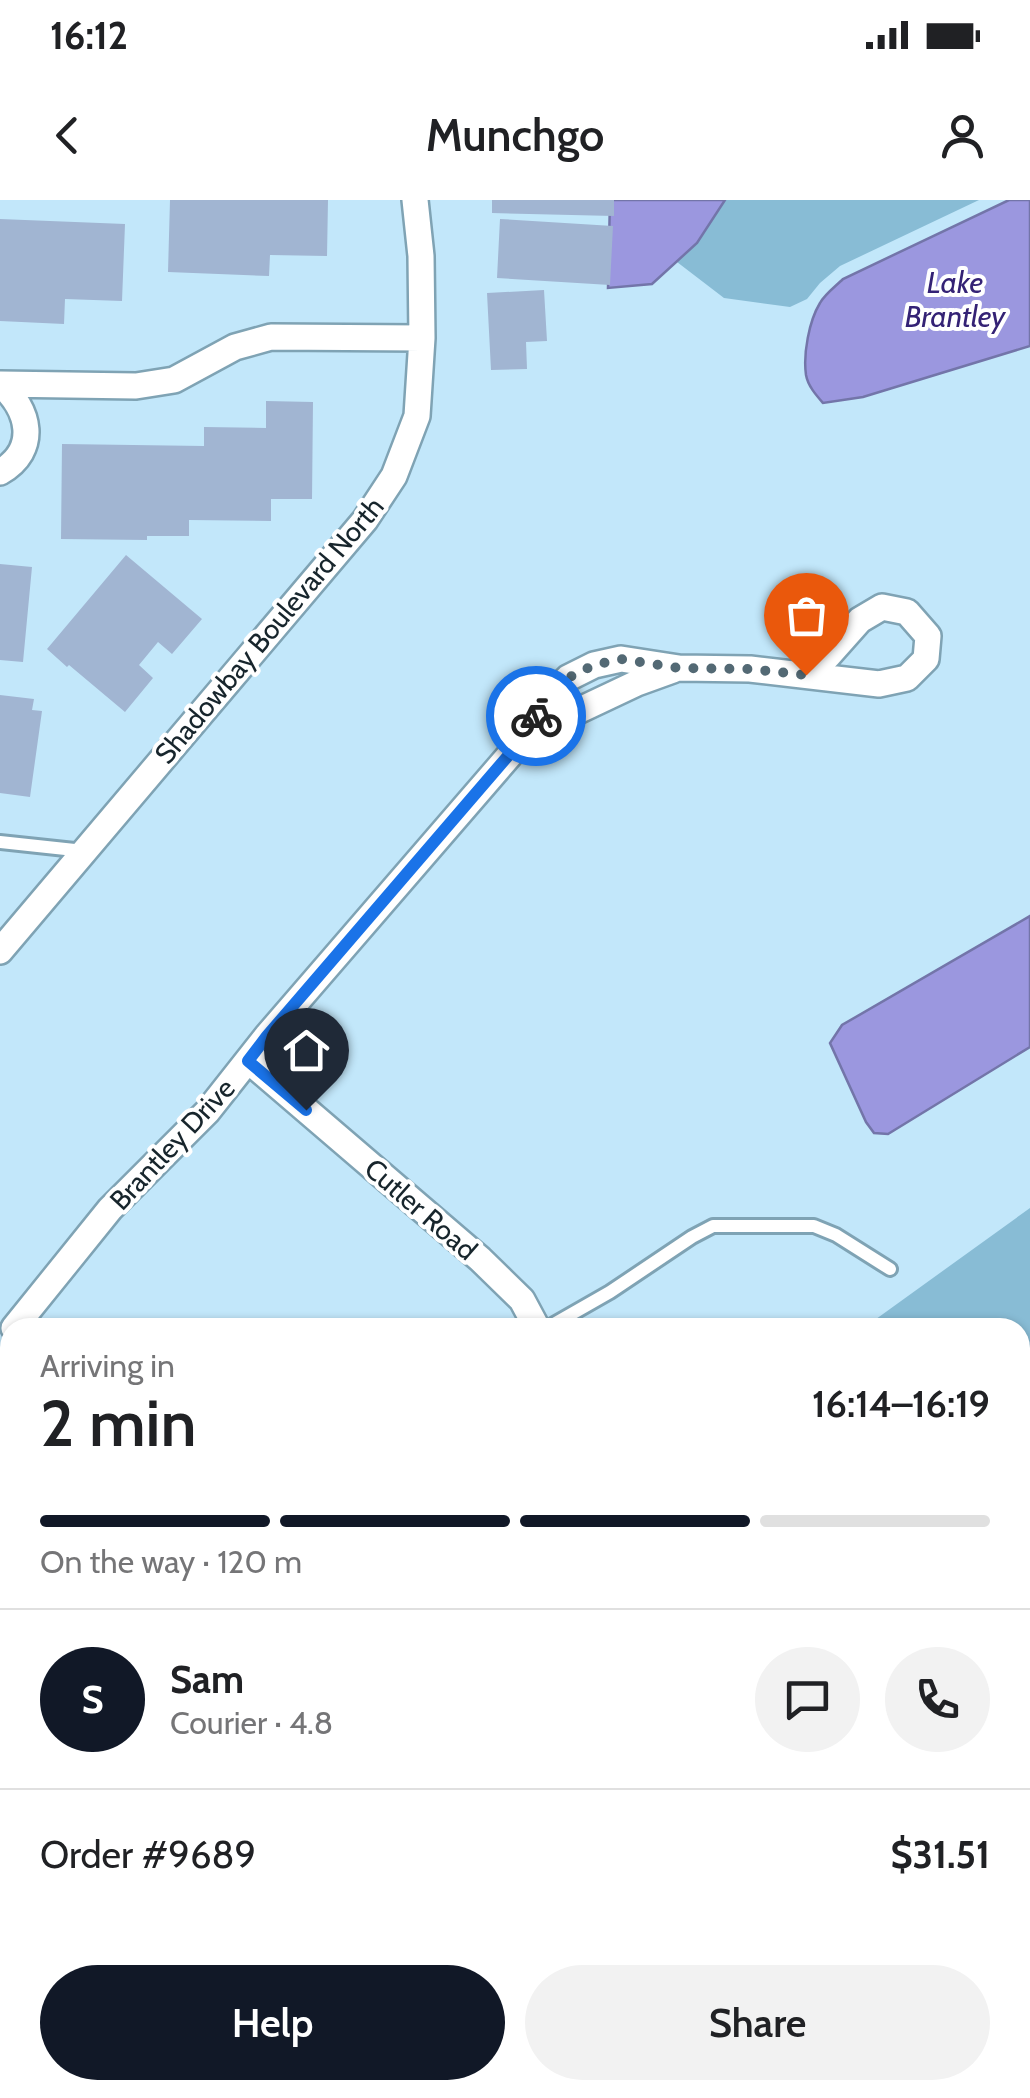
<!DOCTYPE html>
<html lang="en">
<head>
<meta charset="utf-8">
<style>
	:root { --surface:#fff; --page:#f2f2f2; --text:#202124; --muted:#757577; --line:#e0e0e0; --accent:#111827 }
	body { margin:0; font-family:Cabin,sans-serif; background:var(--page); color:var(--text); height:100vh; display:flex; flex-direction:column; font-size:38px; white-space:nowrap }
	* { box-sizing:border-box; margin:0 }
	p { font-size:32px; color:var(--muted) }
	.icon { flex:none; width:55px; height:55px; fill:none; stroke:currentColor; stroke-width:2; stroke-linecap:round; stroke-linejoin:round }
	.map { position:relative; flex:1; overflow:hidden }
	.panel { position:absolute; left:0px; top:1118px; width:1030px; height:782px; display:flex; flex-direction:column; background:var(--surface); border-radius:30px 30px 0 0; box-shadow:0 2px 8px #0004 }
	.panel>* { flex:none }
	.pin { position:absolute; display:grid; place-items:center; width:85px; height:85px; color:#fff; margin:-102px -42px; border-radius:50% 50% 50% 0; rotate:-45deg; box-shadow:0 0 10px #0007 }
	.pin .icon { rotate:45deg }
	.courier { position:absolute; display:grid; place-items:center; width:100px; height:100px; margin:-50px; border:8px solid #1a73e8; border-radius:50%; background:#fff; color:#222; box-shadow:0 2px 12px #0007 }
	.overview em { font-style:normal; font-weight:600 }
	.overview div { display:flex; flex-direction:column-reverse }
	.overview { display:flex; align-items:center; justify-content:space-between; height:170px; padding:0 40px }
	h1 { font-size:65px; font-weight:600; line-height:75px }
	.bar { display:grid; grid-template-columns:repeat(4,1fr); gap:15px 10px; align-content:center; height:120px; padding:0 40px }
	.bar i { height:12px; border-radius:8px; background:var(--line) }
	.bar .on { background:var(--accent) }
	.bar p { grid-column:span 4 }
	.line { display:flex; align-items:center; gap:25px; padding:0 40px; border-top:2px solid var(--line) }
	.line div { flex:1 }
	.round { display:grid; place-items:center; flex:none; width:105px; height:105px; border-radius:52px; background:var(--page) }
	.cta { display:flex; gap:20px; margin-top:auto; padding:20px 40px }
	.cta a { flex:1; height:115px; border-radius:60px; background:var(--accent); color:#fff; font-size:40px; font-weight:600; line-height:115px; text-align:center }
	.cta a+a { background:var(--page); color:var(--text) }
	.status { display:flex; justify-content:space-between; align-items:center; height:70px; padding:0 50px; background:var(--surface); direction:ltr }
	.status svg { height:28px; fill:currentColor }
	header { display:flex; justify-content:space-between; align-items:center; height:130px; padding:0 40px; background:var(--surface); font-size:45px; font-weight:600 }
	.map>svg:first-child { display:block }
	.green { fill:#88bcd5 }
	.water { fill:#9b97df; stroke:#7375a9; stroke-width:2.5 }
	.building { fill:#a1b5d2 }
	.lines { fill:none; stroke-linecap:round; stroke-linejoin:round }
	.lane-casing { stroke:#7fa3b4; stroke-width:18 }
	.street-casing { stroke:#7fa3b4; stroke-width:30 }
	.lane { stroke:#fff; stroke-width:12 }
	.street { stroke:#fff; stroke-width:25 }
	.done { stroke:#536974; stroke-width:10; stroke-dasharray:0 18 }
	.route { stroke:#1a73e8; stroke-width:12 }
	.labels { text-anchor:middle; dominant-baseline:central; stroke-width:8; stroke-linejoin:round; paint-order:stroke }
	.street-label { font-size:28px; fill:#17252c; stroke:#fff }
	.water-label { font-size:30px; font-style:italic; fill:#342275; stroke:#fff }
</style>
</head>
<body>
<div class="status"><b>16:12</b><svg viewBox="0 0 49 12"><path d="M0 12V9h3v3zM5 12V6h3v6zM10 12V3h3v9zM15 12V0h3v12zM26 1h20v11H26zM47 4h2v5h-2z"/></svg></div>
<header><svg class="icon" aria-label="back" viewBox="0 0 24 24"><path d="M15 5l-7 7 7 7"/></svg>Munchgo<svg class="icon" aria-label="person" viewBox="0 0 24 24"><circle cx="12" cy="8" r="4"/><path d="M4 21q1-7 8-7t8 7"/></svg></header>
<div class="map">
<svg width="1030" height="1898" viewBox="0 0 1030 1898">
	<rect width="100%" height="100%" fill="#c2e7fa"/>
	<path class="green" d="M725 0H979L840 66 820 83 807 99 790 107 724 98 677 62 697 43Z
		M1030 1008V1290L1020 1302V1128L865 1127Z
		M1030 1336V1479L1020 1465V1348Z"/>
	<path class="water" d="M610 0H725L697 43 652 84 608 88Z
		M1009 0H1030V146L863 197 823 203C816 195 808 186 806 175 803 154 809 121 820 103 825 94 836 86 843 79Z
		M1030 716V847L888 934 874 933 866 922 830 843 842 825Z"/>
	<path class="building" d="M170 0H328L327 56 270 55 269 76 168 72Z
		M492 0H614V16L492 13Z
		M0 19 125 24 122 101 65 99 64 124 0 121Z
		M500 19 613 26 610 85 497 78Z
		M544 90 547 141 526 142 527 169 491 170 487 93Z
		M266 201 313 202 312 299H271V321L189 320V336H147V340L61 339 62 244 204 246V227L266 228Z
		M126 355 202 419 172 454 158 442 139 465 153 478 125 512 69 465 67 467 47 449Z
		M0 364 32 367 23 462 0 460Z
		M0 495 34 499 32 510 42 511 30 597 0 593Z"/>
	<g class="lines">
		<defs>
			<path id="lane" d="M0 642 84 651
				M547 1128 610 1092 692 1037 713 1026H814L836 1035 890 1069
				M1020 1341 1030 1355"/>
			<path id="street" d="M0 184 136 186 174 180 235 147 271 137 422 138
				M0 184C30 209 39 250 0 272
				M527 535 637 483 673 470
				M0 751 365 320 394 276 417 216 422 138 421 56 415 0
				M249 861 480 1059 522 1100 537 1128
				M14 1128 110 1009 207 912 267 836 527 535 542 504 568 478 594 465 621 459 679 468 750 469 879 484 907 478 926 459 928 436 907 412 882 407 860 420 828 456 806 475
				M1020 1325 1030 1313
				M0 1816 10 1804
				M531 1898 538 1890"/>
		</defs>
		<use href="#lane" class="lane-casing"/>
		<use href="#street" class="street-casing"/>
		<use href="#lane" class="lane"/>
		<use href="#street" class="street"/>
	</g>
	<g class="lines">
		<path class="done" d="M536 516 542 504 568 478 594 465 621 459 679 468 750 469 806 475"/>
		<path class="route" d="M306 910 248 861 267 836 526 535 536 516"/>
	</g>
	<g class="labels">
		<g class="street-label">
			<text transform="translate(269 430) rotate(-50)">Shadowbay Boulevard North</text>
			<text transform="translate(172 944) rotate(-47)">Brantley Drive</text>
			<text transform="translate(421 1009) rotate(41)">Cutler Road</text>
		</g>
		<g class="water-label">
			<text x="955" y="82">Lake<tspan x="955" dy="34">Brantley</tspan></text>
		</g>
	</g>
</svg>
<div class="pin" style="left:806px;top:475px;background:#ea580c"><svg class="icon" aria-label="bag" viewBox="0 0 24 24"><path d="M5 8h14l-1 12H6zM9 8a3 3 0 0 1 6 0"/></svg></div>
<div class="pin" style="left:306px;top:910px;background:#1f2937"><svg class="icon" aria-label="home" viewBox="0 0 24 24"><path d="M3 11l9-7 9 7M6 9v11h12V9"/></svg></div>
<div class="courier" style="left:536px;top:516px"><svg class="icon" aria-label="bike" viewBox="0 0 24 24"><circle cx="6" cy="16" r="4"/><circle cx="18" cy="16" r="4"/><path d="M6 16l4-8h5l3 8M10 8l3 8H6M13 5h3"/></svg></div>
<section class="panel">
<div class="overview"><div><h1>2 min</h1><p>Arriving in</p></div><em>16:14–16:19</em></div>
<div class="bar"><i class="on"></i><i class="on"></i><i class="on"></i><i></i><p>On the way · 120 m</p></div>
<div class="line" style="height:180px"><b class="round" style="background:var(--accent);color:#fff">S</b><div><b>Sam</b><p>Courier · 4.8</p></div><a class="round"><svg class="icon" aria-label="chat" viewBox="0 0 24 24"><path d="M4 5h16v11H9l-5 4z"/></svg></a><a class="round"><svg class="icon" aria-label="phone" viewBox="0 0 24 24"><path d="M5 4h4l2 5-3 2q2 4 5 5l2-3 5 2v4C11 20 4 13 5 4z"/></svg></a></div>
<div class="line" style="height:130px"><div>Order #9689</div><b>$31.51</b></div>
<div class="cta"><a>Help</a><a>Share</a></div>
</section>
</div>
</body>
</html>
